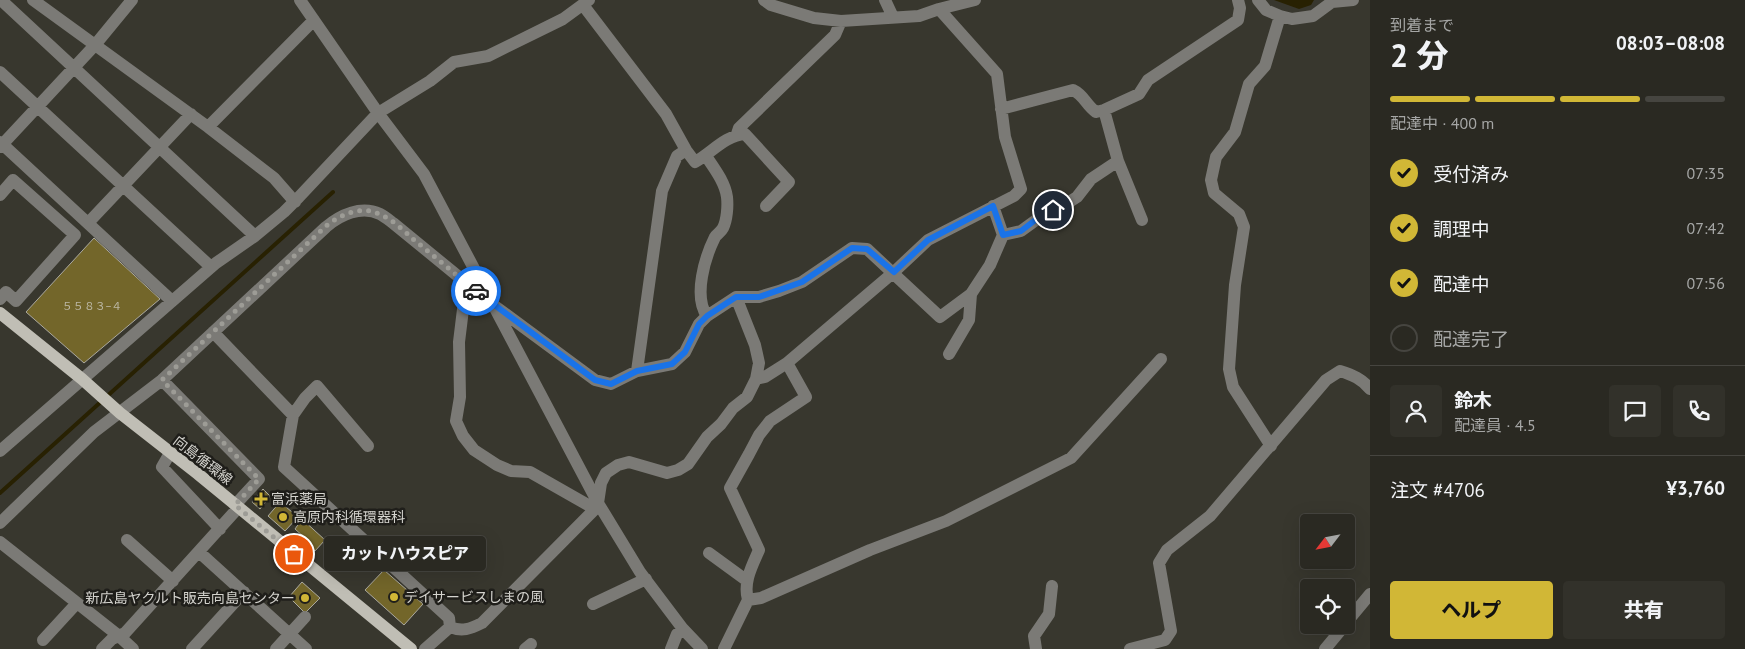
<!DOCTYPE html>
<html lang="ja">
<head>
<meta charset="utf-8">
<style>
	:root { --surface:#2a2922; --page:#32312a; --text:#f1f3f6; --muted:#a5a6a5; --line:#464540; --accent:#d1b736 }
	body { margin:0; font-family:"PT Sans","Noto Sans JP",sans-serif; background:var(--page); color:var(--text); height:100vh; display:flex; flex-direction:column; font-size:19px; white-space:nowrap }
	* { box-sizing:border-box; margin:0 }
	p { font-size:16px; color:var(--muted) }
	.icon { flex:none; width:28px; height:28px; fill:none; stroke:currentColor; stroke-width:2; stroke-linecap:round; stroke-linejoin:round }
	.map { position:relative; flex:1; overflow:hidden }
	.side { display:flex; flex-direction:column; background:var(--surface); width:375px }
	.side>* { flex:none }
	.needle { width:32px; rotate:238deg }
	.tools { position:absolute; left:1300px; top:514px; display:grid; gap:10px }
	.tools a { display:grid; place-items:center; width:55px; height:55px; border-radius:5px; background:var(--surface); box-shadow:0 5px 20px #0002,0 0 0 1px var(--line); font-size:25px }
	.pin { position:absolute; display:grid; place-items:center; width:42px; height:42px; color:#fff; margin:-21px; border:2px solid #fff; border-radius:50%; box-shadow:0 1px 5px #0007 }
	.courier { position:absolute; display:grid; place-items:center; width:50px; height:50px; margin:-25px; border:4px solid #1a73e8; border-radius:50%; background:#fff; color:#222; box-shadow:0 1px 6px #0007 }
	.bubble { position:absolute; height:35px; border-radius:5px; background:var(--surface); box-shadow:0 5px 20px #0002,0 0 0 1px var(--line); font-size:16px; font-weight:800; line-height:35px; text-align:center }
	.summary em { font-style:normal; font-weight:800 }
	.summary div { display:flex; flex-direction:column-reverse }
	.summary { display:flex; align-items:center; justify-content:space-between; height:85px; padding:0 20px }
	h1 { font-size:32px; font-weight:800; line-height:38px }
	.bar { display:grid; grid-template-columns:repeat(4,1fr); gap:8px 5px; align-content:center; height:60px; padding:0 20px }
	.bar i { height:6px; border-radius:4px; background:var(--line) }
	.bar .selected { background:var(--accent) }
	.bar p { grid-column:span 4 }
	.line { display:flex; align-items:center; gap:12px; padding:0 20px; border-top:1px solid var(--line) }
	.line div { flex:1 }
	.round { display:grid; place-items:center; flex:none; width:52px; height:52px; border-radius:5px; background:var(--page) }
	ol { padding:0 20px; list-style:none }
	li { display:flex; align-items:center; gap:15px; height:55px }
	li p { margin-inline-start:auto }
	li .icon { padding:5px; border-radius:50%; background:var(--accent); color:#111; stroke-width:4 }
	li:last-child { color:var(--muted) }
	li i { width:28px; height:28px; border:2px solid var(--line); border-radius:50% }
	.action { display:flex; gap:10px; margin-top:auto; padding:10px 20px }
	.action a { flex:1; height:58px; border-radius:5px; background:var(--accent); color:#111; font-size:20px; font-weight:800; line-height:58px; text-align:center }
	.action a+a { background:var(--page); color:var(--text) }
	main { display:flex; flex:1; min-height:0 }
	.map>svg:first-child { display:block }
	.water { fill:#282102 }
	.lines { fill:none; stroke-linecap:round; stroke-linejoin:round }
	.stream { stroke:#282102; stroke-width:4 }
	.building { fill:#73662a; stroke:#aba99f }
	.minor { stroke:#7b7a76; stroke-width:12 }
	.major { stroke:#c0beb5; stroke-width:12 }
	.done { stroke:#9d9c96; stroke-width:5; stroke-dasharray:0 9 }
	.route { stroke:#1a73e8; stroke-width:6 }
	.poi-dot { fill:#d1b736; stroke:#1f1e1a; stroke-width:2 }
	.labels { text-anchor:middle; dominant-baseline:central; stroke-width:5; stroke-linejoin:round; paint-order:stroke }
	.number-label { font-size:11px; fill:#bcb8a5 }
	.street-label { font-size:14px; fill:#d4d3ce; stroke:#1f1e1a }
	.poi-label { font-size:14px; fill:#d4d3ce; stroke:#1f1e1a; text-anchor:start }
</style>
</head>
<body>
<main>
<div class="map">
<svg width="1370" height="649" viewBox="0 0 1370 649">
	<rect width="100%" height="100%" fill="#38372e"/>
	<path class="water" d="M1274 0H1314L1311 5 1299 9Z"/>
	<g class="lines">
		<path class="stream" d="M0 493 333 192"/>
	</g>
	<path class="building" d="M94 238 160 299 84 363 26 312Z
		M263 489 270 496 260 509 252 502Z
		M280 502 298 517 285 531 268 516Z
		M302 519 325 540 315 551 302 541 304 537 295 529Z
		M384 570 423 604 404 625 365 590Z
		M302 582 320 598 305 613 289 597Z"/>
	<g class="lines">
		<path class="minor" d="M1 0 255 236
			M33 0 208 127 274 178 295 202
			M300 0 378 113 424 174 598 503 640 572 683 629 702 649
			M764 0 771 5 814 18 841 21 919 16 939 9 975 0
			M885 0 893 17
			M1258 0 1266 10 1280 16 1292 19 1313 16 1332 2 1353 0
			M583 5 666 114 686 150 695 162C711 153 726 135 745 134L789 182 766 206
			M0 72 211 267
			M1001 109 1073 90C1084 95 1086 105 1096 112L1104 110 1139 94 1148 80 1238 20 1240 8 1238 0
			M1104 110 1118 161 1142 220
			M208 127 314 20
			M737 134 739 128 835 35 841 21
			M0 142 172 301
			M0 147 95 45 132 0
			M706 156C714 168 725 182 727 197 728 206 727 220 723 228 721 232 717 234 715 237 705 257 693 296 707 316
			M0 195 13 180 75 235 16 301 6 292 0 299
			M88 223 191 114
			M1003 235 1021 231 1043 215 1063 206 1077 197 1091 179 1118 161
			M470 285 465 293 459 342 460 397 456 421 463 436 474 450 497 465 511 471 530 472 595 509
			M213 332 293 415
			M949 354 969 320 971 294
			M637 371 662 191 677 156 686 150
			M756 379 765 377 787 363 894 272 928 240 1014 196 1021 189 1005 137 997 74 939 9
			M162 380 259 479 235 505
			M368 446 317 386 305 398 293 415 284 467 449 618 450 627
			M1271 446 1233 387 1229 369 1235 285 1244 227 1239 214 1214 193 1211 180 1216 157 1235 132 1249 84 1265 66 1280 16
			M0 451 216 263 255 236 284 212 299 197 378 113 430 81 454 62 488 56 563 19 589 0
			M170 453 162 467 220 529
			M0 523 94 432 162 380 326 227C340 215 361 205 380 214 384 216 389 220 393 223L492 304 595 380 611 384 637 371 672 364 685 352 699 324 707 316 736 297H759L779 291 802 282 852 248 867 249 940 317 971 294 990 265 1003 235 993 206
			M127 540 173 581
			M0 542 119 636 133 649
			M199 552 306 649
			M709 553 746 580
			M748 600 761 598 870 550 946 521 1071 458 1161 359
			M593 604 646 579
			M1346 623 1370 594
			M43 640 77 603
			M102 649 112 639 125 633 238 508
			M192 649 244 592
			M276 649 305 617
			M425 649 450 627C462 632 470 629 482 623L595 509 598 503 601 483 606 473 618 465 629 462 667 473 678 470 688 464 707 437 721 424 733 408 747 397 756 379 759 363 755 345 736 297
			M525 649 531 644
			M671 649 677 634 683 629
			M724 649 748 600C743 582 752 566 759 550L730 488 749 454 759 435 770 421 806 397 787 363
			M1036 649 1034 636 1049 614 1052 586
			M1130 649 1165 640 1171 631 1159 563 1167 550 1210 516 1326 380 1340 371C1353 375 1362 379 1370 389
			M1325 649 1345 625"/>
		<path class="major" d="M0 313 82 379 120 413 198 474 411 649"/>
	</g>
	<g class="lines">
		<path class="done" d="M294 554 235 505 259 479 162 380 326 226C340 215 361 205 379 214 392 219 403 230 413 239 434 256 455 274 476 291"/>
		<path class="route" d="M476 291 595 380 611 384 637 371 672 364 685 352 699 324 707 316 736 297H759L802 282 852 248 867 249 894 272 928 240 993 206 1003 235 1021 231 1043 214 1053 210"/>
	</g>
	<g class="poi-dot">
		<path d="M258.5 491.5h5v5h5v5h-5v5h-5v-5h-5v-5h5z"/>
		<circle cx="283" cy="517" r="5"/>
		<circle cx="394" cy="597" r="5"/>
		<circle cx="305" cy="598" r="5"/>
	</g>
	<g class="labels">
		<g class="number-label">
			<text x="92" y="306">５５８３−４</text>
		</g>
		<g class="street-label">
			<text transform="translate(203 460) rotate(38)">向島循環線</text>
		</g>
		<g class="poi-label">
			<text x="271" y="499">富浜薬局</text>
			<text x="293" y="517">高原内科循環器科</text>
			<text x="404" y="597">デイサービスしまの風</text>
			<text x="295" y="598" text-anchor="end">新広島ヤクルト販売向島センター</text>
		</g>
	</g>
</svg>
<div class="tools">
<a><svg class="needle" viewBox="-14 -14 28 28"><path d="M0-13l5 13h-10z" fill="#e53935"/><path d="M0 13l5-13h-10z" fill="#a5a6a5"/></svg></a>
<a><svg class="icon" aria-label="locate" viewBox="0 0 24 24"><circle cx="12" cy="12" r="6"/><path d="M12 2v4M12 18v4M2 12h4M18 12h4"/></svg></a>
</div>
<div class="pin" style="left:294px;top:554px;background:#ea580c"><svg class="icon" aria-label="bag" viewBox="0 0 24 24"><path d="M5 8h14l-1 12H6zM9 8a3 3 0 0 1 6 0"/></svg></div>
<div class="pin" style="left:1053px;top:210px;background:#1f2937"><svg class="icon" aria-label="home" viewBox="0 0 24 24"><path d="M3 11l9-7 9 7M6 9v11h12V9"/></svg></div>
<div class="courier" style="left:476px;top:291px"><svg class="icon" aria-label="car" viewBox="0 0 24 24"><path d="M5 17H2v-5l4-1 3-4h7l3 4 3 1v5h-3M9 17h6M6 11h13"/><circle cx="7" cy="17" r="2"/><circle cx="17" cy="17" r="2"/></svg></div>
<div class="bubble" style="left:324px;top:536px;width:162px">カットハウスピア</div>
</div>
<section class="side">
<div class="summary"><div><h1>2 分</h1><p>到着まで</p></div><em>08:03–08:08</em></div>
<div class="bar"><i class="selected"></i><i class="selected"></i><i class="selected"></i><i></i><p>配達中 · 400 m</p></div>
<ol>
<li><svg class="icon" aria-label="check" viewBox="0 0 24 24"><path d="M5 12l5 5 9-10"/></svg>受付済み<p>07:35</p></li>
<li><svg class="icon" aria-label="check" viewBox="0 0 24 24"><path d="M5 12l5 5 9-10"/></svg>調理中<p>07:42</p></li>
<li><svg class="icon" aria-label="check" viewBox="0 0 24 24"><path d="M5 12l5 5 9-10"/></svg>配達中<p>07:56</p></li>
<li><i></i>配達完了</li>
</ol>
<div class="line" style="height:90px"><a class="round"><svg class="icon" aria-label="person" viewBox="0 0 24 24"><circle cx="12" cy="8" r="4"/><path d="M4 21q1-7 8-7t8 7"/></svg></a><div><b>鈴木</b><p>配達員 · 4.5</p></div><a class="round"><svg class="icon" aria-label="chat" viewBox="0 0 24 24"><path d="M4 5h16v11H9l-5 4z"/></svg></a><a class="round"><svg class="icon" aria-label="phone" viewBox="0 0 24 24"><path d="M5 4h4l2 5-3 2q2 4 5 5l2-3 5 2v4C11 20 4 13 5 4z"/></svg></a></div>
<div class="line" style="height:65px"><div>注文 #4706</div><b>¥3,760</b></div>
<div class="action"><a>ヘルプ</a><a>共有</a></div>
</section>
</main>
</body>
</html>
